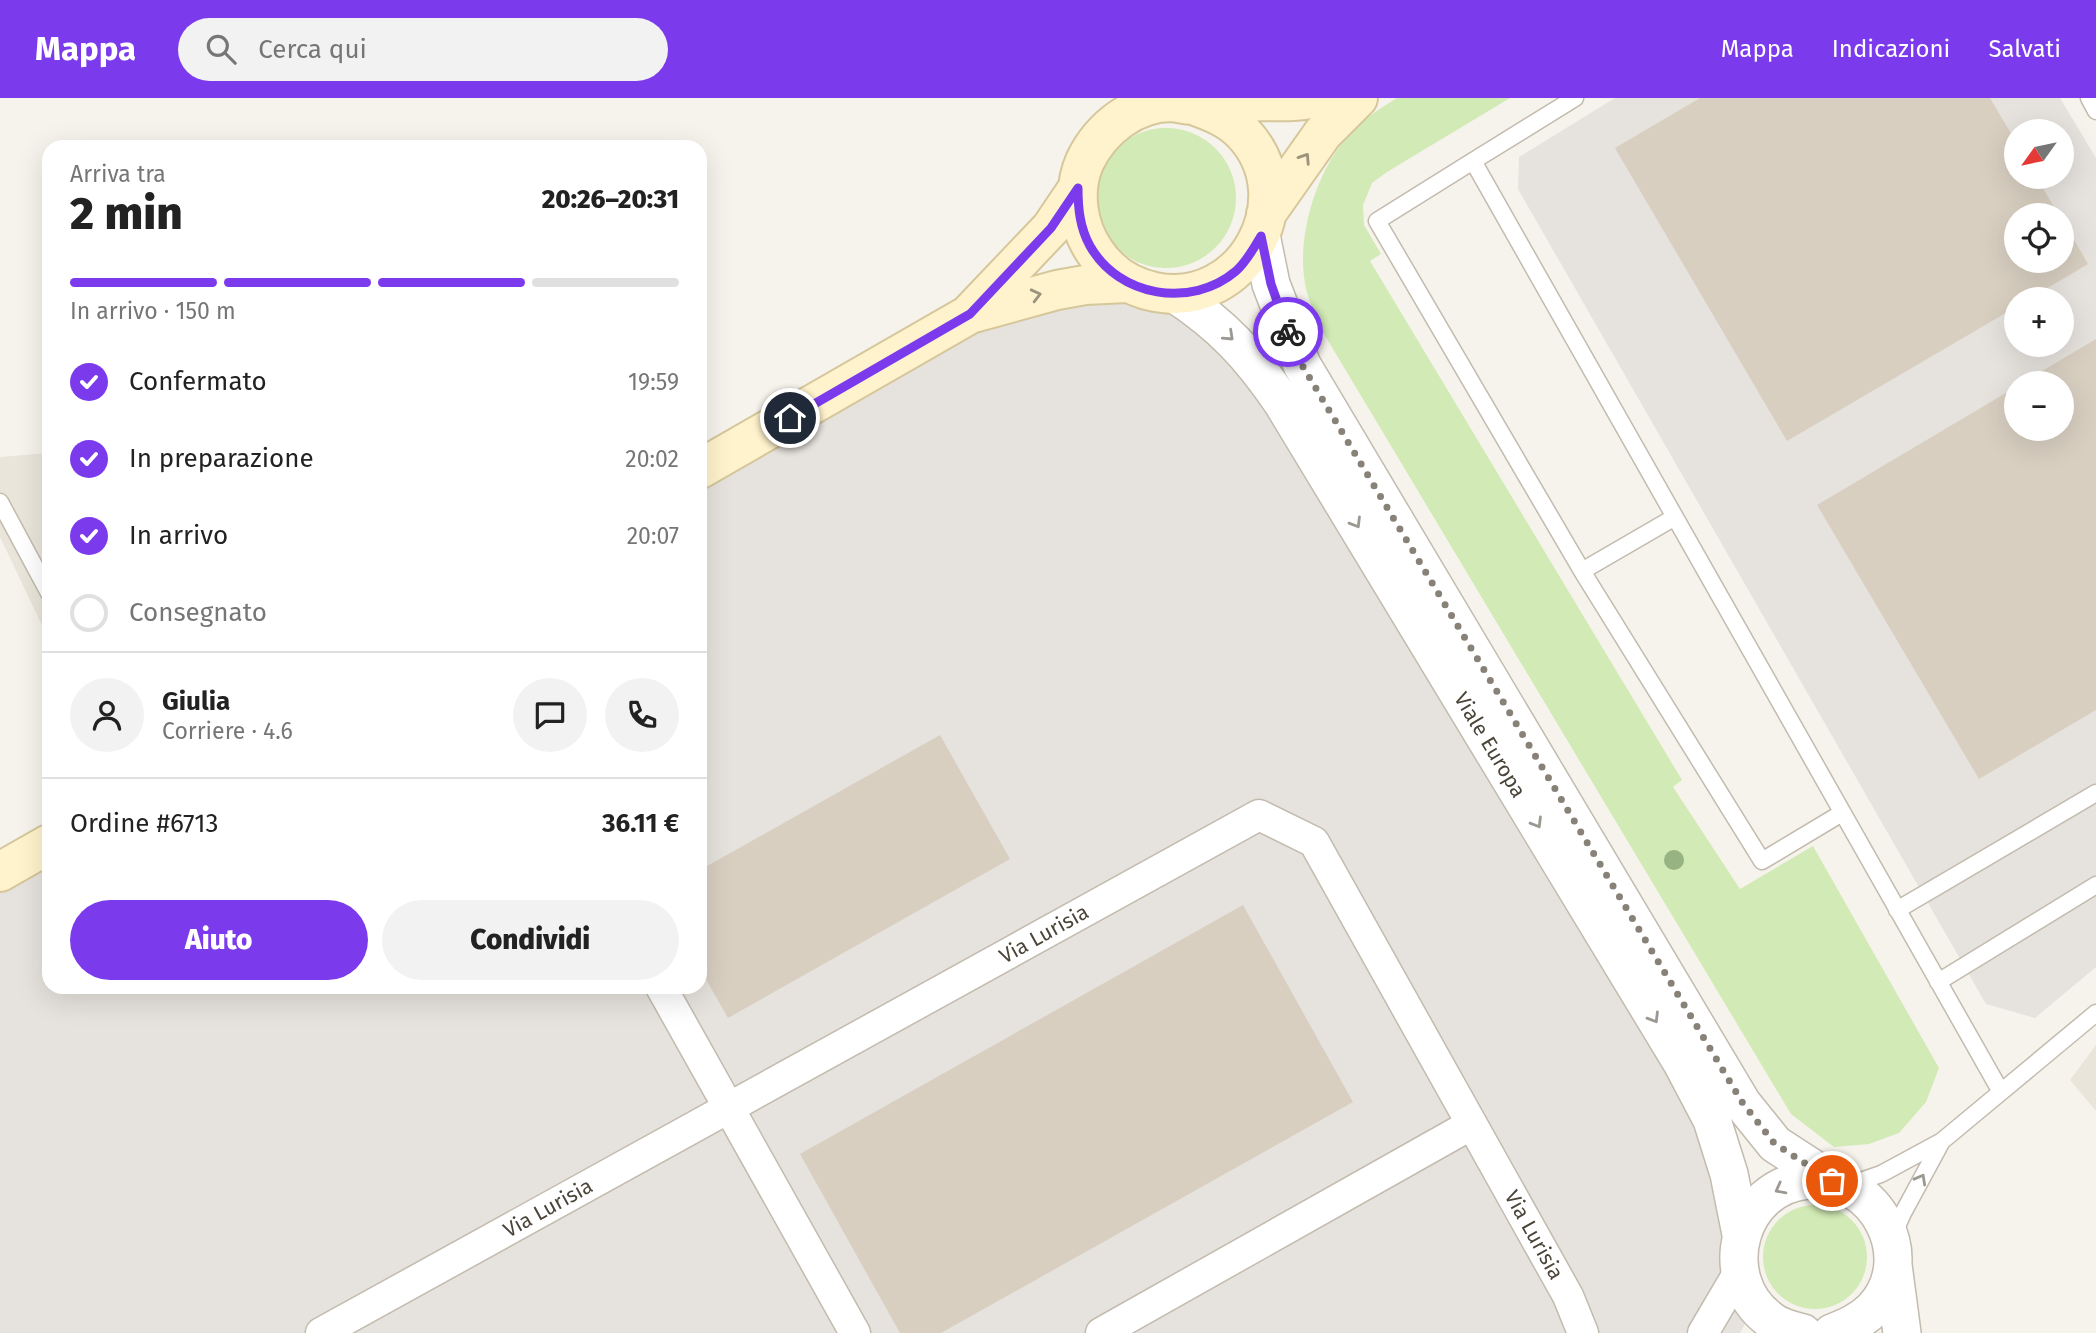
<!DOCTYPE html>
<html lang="it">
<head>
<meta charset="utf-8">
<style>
	:root { --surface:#fff; --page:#f2f2f2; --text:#222; --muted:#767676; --line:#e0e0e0; --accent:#7c3aed }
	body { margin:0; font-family:"Fira Sans",sans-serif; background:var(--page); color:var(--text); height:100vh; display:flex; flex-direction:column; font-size:26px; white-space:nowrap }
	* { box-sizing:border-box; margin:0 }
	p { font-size:23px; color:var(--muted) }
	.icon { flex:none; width:38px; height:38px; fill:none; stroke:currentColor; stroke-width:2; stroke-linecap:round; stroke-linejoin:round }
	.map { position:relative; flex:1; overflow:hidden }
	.sheet { position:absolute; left:42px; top:42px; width:665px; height:854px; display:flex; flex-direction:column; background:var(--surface); border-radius:21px; box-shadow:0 7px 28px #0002 }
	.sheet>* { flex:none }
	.needle { width:46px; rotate:237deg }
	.tools { position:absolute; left:2004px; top:21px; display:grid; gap:14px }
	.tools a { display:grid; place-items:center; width:70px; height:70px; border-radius:50%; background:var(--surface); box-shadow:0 7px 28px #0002; font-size:35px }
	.pin { position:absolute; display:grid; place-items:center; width:60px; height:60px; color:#fff; margin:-30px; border:4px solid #fff; border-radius:50%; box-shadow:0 2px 7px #0007 }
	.courier { position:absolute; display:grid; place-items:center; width:70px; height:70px; margin:-35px; border:5px solid #7c3aed; border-radius:50%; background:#fff; color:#222; box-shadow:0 2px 9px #0007 }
	.head em { font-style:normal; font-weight:800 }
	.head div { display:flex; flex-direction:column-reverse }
	.head { display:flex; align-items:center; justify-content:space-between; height:119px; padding:0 28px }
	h1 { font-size:46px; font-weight:800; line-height:52px }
	.bar { display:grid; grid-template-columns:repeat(4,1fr); gap:10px 7px; align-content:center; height:84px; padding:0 28px }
	.bar i { height:9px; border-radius:5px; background:var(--line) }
	.bar .on { background:var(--accent) }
	.bar p { grid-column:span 4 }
	.line { display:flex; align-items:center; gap:18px; padding:0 28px; border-top:2px solid var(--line) }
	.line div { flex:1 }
	.round { display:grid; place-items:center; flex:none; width:74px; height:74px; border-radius:37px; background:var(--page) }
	ol { padding:0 28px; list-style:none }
	li { display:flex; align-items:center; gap:21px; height:77px }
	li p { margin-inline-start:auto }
	li .icon { padding:7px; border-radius:50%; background:var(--accent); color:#fff; stroke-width:4 }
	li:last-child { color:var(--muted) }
	li i { width:38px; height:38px; border:4px solid var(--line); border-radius:50% }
	.cta { display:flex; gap:14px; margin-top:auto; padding:14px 28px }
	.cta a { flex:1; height:80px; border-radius:42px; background:var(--accent); color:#fff; font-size:28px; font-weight:800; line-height:80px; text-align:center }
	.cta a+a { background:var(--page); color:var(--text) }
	header { display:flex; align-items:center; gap:42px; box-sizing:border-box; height:98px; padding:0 35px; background:var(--accent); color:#fff }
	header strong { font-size:33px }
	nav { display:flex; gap:38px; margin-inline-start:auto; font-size:24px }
	.search { width:490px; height:63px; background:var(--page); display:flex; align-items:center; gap:18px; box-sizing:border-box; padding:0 24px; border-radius:38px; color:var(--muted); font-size:26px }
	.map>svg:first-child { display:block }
	.residential { fill:#eae5da }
	.industrial { fill:#e6e2dd; fill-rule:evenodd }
	.green { fill:#d2eab5 }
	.building { fill:#d8cfc1 }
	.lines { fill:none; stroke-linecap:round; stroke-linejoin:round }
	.service-casing { stroke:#c2bbae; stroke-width:19 }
	.minor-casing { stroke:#c2bbae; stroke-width:33 }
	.tertiary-casing { stroke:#c2bbae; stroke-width:40 }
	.secondary-casing { stroke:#d6c79b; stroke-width:42 }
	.service { stroke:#fff; stroke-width:16 }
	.minor { stroke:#fff; stroke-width:30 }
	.tertiary { stroke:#fff; stroke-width:37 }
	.secondary { stroke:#fff3cd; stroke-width:38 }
	.tree { fill:#97b381 }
	.oneway { stroke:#9c937c }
	.oneway2 { stroke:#9c9892 }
	.done { stroke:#878178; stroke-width:7; stroke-dasharray:0 12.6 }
	.route { stroke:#7c3aed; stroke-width:9 }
	.labels { text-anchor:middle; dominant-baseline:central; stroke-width:6; stroke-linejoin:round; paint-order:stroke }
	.street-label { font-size:21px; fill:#4b4439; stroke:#fff }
</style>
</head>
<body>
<header>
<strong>Mappa</strong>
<div class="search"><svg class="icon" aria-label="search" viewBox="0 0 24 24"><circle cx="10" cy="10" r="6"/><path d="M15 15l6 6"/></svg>Cerca qui</div>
<nav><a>Mappa</a><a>Indicazioni</a><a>Salvati</a></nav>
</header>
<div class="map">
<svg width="2096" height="1235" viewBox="0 0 2096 1235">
	<rect width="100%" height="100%" fill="#f6f3ec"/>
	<path class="residential" d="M49 355V542L0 439V359Z
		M2096 947V1013L2070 982Z"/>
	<path class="industrial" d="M1615 0H2060L2096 60V869L2035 920 1986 906 1518 91 1519 59ZM2016 33H2062V79H2016ZM2016 117H2062V163H2016ZM2016 201H2062V247H2016ZM2016 285H2062V331H2016Z
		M1057 192 1205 216 1682 965 1755 1207 1740 1235H0V774L49 746V889H700V371Z"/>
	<path class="green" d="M1397 0H1510L1387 74 1372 85 1363 107 1364 127 1381 156 1370 163 1682 682 1673 689 1740 791 1813 748 1939 970 1926 1004 1899 1035 1869 1046 1834 1049 1791 1016 1318 226C1314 213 1307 199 1305 185 1296 135 1319 62 1358 28 1369 17 1384 8 1397 0Z
		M1096 100a70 70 0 1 1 140 0a70 70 0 1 1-140 0Z
		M1763 1159a52 52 0 1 1 104 0a52 52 0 1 1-104 0Z"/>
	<path class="building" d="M1700 0H1990L2016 44V79H2036L2059 117H2016V163H2062V121L2088 166 2029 201H2016V209L1787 343 1615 50Z
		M2096 241V612L1979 681 1817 407 2016 289V331H2062V285H2022Z
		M940 637 1010 761 728 920 700 871V772Z
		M1243 807 1353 1004 941 1235H900L800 1056Z"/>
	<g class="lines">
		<defs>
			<path id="service" d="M1575 0 1473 63 2001 994 2096 915
				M2089 0 2096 13
				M1473 63 1377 123 1582 473
				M0 404 49 495
				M1675 419 1582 473 1762 763 1842 715
				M1897 812 2096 695
				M1938 884 2096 787
				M1942 1043 2001 994
				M1849 1087 1881 1076 1942 1043 1903 1115 1893 1137"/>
			<path id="minor" d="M661 889 855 1235
				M321 1235 1259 717 1314 744 1568 1198 1583 1235
				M1101 1235 1472 1026
				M1703 1235 1739 1174"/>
			<path id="tertiary" d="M1261 137 1271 186 1302 267 1742 1005 1775 1046 1832 1083
				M1175 196C1222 227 1250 257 1282 304L1682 965 1712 1022 1729 1076 1741 1136
				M1893 1167 1902 1235
				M1803 1235C1791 1232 1778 1229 1769 1221 1714 1179 1739 1088 1808 1082 1876 1075 1921 1161 1873 1211 1861 1223 1847 1229 1832 1235"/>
			<path id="secondary" d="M1193 7C1212 14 1229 20 1243 35 1305 100 1244 212 1155 194 1130 189 1109 175 1095 154 1077 128 1072 92 1085 63 1101 30 1134 4 1172 4 1179 5 1186 7 1194 7 1211 7 1229 3 1247 3 1269 3 1294 5 1315 0
				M1266 116 1323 35 1358 0
				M971 214 1051 130 1078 90
				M700 371 970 216 1057 192 1085 187 1127 185
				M0 774 49 746"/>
		</defs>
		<use href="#service" class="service-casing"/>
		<use href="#minor" class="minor-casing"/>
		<use href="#tertiary" class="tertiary-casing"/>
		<use href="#secondary" class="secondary-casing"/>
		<use href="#service" class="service"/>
		<use href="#minor" class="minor"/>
		<use href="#tertiary" class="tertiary"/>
		<use href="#secondary" class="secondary"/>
	</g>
	<circle class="tree" cx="1674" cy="762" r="10"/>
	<defs><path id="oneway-chevron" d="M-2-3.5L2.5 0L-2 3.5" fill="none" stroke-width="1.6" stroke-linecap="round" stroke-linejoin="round" transform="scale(1.75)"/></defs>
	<g class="oneway">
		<use href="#oneway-chevron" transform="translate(1305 60) rotate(-57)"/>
		<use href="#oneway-chevron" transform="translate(1036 197) rotate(-14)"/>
	</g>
	<g class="oneway2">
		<use href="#oneway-chevron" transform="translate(1229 238) rotate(43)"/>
		<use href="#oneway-chevron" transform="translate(1356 425) rotate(59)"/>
		<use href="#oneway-chevron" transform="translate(1537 725) rotate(59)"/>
		<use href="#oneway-chevron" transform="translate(1654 920) rotate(59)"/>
		<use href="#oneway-chevron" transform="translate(1921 1081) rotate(-61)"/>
		<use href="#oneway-chevron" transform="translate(1780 1091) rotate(152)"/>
	</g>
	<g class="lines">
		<path class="done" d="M1288 234 1302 267 1742 1004 1774 1045 1832 1083"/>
		<path class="route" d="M790 320 970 216 1051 130 1078 90C1078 111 1080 130 1090 148 1119 199 1191 211 1236 173 1247 163 1254 150 1261 138L1271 186 1288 234"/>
	</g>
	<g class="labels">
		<g class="street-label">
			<text transform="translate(1490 647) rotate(59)">Viale Europa</text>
			<text transform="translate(1044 836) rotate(-29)">Via Lurisia</text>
			<text transform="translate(548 1110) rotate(-29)">Via Lurisia</text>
			<text transform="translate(1534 1137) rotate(61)">Via Lurisia</text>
		</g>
	</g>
</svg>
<div class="tools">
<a><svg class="needle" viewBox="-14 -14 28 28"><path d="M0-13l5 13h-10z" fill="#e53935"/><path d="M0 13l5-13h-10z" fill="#767676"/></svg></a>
<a><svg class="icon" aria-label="locate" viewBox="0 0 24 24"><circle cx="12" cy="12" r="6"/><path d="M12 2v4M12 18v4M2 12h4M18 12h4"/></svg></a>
<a>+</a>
<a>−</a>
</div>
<div class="pin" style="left:1832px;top:1083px;background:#ea580c"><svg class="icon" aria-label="bag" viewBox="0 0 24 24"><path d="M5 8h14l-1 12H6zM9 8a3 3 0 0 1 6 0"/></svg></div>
<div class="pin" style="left:790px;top:320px;background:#1f2937"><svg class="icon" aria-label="home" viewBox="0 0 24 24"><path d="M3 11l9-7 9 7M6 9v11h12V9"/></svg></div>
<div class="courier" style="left:1288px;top:234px"><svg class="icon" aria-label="bike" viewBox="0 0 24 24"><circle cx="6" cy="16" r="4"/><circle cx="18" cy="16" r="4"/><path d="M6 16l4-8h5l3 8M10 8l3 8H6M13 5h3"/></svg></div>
<section class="sheet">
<div class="head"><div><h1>2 min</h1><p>Arriva tra</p></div><em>20:26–20:31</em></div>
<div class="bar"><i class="on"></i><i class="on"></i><i class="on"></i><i></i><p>In arrivo · 150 m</p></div>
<ol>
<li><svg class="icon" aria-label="check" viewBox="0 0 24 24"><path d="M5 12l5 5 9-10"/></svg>Confermato<p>19:59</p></li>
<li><svg class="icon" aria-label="check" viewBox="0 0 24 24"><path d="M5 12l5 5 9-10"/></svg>In preparazione<p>20:02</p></li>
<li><svg class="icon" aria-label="check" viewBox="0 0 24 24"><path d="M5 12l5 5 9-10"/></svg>In arrivo<p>20:07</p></li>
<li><i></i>Consegnato</li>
</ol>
<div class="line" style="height:126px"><a class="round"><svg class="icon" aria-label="person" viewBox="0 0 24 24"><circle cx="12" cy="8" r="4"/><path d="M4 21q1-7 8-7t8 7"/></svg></a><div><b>Giulia</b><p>Corriere · 4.6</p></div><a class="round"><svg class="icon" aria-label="chat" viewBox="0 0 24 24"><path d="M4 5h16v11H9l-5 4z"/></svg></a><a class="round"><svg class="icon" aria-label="phone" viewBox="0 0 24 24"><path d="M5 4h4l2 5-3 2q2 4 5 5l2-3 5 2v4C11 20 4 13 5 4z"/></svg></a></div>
<div class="line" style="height:91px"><div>Ordine #6713</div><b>36.11 €</b></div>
<div class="cta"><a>Aiuto</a><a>Condividi</a></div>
</section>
</div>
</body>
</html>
